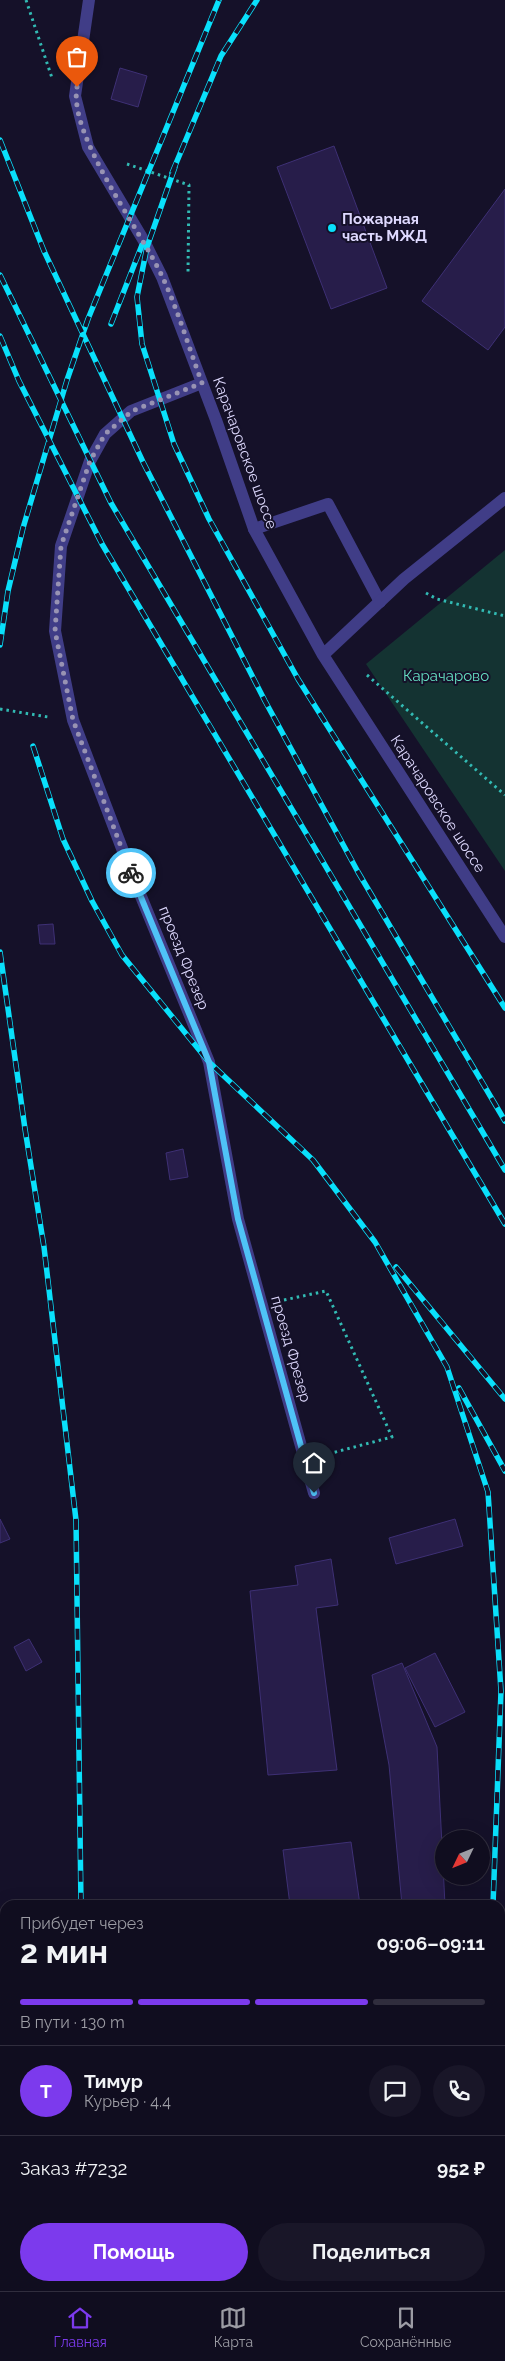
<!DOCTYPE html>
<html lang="ru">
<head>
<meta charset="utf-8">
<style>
	:root { --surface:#100d1f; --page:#191628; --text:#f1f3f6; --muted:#9c9ca4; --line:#302d3d; --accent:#7c3aed }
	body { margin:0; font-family:Raleway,sans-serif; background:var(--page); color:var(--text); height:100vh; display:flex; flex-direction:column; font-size:19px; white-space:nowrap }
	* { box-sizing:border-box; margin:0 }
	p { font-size:16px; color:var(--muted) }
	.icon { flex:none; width:28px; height:28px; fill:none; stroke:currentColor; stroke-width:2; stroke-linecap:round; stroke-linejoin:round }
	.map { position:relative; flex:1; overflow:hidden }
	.side { position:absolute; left:0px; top:1900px; width:505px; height:391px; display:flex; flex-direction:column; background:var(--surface); border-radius:15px 15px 0 0; box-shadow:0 5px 20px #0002,0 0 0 1px var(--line) }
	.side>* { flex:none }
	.needle { width:32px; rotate:227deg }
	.buttons { position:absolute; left:435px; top:1830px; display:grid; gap:10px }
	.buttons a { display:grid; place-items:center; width:55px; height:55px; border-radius:50%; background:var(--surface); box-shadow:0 5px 20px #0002,0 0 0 1px var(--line); font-size:25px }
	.pin { position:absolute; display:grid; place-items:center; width:42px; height:42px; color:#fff; margin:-51px -21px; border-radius:50% 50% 50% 0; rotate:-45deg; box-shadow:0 0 5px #0007 }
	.pin .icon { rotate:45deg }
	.courier { position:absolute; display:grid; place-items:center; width:50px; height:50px; margin:-25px; border:4px solid #4fc3f7; border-radius:50%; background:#fff; color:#222; box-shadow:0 1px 6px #0007 }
	.headline em { font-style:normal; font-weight:700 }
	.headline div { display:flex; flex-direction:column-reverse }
	.headline { display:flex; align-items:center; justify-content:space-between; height:85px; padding:0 20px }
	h1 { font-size:32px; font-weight:700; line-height:38px }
	.bar { display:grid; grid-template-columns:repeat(4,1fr); gap:8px 5px; align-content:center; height:60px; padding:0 20px }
	.bar i { height:6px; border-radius:4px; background:var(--line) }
	.bar .on { background:var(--accent) }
	.bar p { grid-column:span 4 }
	.line { display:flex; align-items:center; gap:12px; padding:0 20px; border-top:1px solid var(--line) }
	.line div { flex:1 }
	.round { display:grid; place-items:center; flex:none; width:52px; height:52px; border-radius:26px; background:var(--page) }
	.action { display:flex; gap:10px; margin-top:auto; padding:10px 20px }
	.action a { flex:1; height:58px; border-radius:30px; background:var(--accent); color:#fff; font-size:20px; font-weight:700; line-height:58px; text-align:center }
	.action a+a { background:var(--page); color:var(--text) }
	.dock { display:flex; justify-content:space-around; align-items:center; height:70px; border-top:1px solid var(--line); background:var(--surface); font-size:14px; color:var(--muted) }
	.dock a { display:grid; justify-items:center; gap:2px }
	.dock .on { color:var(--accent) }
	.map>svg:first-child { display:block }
	.green { fill:#143332 }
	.building { fill:#271d4a; stroke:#3e3075 }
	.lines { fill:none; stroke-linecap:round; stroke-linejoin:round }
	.path { stroke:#32bab3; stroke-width:3; stroke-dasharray:2.5 4; stroke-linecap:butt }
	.lane { stroke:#403d87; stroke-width:12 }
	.street { stroke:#403d87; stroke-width:12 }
	.rail-casing { stroke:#09e0fb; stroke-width:5.5 }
	.rail { stroke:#151129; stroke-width:4; stroke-dasharray:11; stroke-linecap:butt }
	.done { stroke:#9893b3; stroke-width:5; stroke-dasharray:0 9 }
	.route { stroke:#4fc3f7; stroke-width:6 }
	.poi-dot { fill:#09e0fb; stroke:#151129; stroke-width:2 }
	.labels { text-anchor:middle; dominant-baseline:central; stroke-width:4; stroke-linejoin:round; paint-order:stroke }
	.poi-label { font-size:15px; font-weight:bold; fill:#ded9fe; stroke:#151129; text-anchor:start }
	.street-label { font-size:15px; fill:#ded9fe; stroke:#151129 }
	.park-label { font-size:15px; fill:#65dfc2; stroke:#151129 }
</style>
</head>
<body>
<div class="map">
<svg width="505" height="2291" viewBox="0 0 505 2291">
	<rect width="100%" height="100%" fill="#151129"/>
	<path class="green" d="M505 550V871L366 664Z"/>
	<path class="building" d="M120 68 147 76 138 107 111 99Z
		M334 146 387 288 331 309 277 167Z
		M505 189V327L488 350 422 301Z
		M53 924 55 944H40L38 925Z
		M183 1149 188 1177 170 1180 166 1153Z
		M0 1519 10 1539 0 1543Z
		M455 1519 463 1546 396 1564 389 1538Z
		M331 1559 338 1605 316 1608 337 1770 268 1775 250 1591 298 1585 295 1566Z
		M29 1639 42 1662 26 1671 14 1647Z
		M435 1653 465 1712 435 1727 405 1668Z
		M402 1663 437 1747 445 1905H402L389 1765 372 1675Z
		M351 1842 360 1905H290L283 1850Z
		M385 2286H423V2291H385Z"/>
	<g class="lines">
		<path class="path" d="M26 0 52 78
			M127 164 189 185 188 273
			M426 593 437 599 505 616
			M367 675 505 795
			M0 709 48 717
			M284 1300 326 1291 392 1437 328 1454"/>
		<path class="lane" d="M254 529 328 504 380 602"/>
		<path class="street" d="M89 0 75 96 88 147 144 241 162 277 216 420 254 529 323 655 505 937
			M202 383 131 411 105 434 90 461 61 546 55 631 73 720 131 872 209 1062 238 1219 314 1493
			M323 655 404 579 505 498"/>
		<defs>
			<path id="rail" d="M0 140 44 251 143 462 265 701 358 872 505 1121
				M175 167 147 247 137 297 142 344 174 444 209 519 298 679 505 1008
				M172 173 221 56 257 0
				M0 275 111 503 505 1170
				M111 324 142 245
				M0 336 19 381 102 544 505 1224
				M0 645 8 591 23 528 67 380 88 319 219 0
				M33 746 63 839 92 901 122 955 209 1062 313 1160 375 1242 447 1367 488 1492 501 1691 493 1905
				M0 952 25 1129 44 1247 76 1520 81 1905
				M396 1267 505 1399
				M459 1388 505 1471
				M500 2016 505 2039
				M78 2286V2291
				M458 2291V2286
				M497 2291V2286"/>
		</defs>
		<use href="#rail" class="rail-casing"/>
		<use href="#rail" class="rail"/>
	</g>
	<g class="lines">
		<path class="done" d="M77 87C68 135 140 229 162 276 178 310 189 348 202 383L132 411 105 434 90 461 61 546 55 631 73 720 131 873"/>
		<path class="route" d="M131 873 209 1062 238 1219 314 1493"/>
	</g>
	<circle class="poi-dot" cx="332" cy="228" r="5"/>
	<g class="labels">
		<g class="poi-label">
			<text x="342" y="219">Пожарная<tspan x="342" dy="17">часть МЖД</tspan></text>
		</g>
		<g class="street-label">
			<text transform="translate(245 453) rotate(70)">Карачаровское шоссе</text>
			<text transform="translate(438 804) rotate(57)">Карачаровское шоссе</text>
			<text transform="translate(184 958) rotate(68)">проезд Фрезер</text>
			<text transform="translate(291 1349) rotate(74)">проезд Фрезер</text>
		</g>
		<g class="park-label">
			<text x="446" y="676">Карачарово</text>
		</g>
	</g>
</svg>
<div class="buttons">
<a><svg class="needle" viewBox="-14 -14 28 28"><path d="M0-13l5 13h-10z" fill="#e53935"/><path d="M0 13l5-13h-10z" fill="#9c9ca4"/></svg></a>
</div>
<div class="pin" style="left:77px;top:87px;background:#ea580c"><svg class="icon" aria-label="bag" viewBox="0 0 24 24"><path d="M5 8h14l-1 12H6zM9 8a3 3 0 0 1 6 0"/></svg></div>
<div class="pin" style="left:314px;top:1493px;background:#1f2937"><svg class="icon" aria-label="home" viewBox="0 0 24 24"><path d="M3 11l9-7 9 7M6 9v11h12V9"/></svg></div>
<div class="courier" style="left:131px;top:873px"><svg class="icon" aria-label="bike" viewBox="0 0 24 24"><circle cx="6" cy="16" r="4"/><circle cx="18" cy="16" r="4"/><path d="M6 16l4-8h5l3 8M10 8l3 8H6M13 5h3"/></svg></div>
<section class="side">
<div class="headline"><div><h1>2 мин</h1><p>Прибудет через</p></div><em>09:06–09:11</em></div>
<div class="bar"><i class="on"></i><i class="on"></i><i class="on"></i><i></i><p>В пути · 130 m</p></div>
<div class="line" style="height:90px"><b class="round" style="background:var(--accent);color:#fff">Т</b><div><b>Тимур</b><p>Курьер · 4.4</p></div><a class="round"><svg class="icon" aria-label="chat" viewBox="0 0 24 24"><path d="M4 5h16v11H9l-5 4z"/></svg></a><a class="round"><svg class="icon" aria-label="phone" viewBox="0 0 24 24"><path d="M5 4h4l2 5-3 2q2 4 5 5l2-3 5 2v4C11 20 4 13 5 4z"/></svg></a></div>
<div class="line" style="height:65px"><div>Заказ #7232</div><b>952 ₽</b></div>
<div class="action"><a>Помощь</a><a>Поделиться</a></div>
</section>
</div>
<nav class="dock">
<a class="on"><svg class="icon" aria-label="home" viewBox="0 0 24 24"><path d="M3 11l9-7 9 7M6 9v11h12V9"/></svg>Главная</a>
<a><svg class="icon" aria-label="map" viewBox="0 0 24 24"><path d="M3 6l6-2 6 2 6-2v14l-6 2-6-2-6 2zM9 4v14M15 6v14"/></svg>Карта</a>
<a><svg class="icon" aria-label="saved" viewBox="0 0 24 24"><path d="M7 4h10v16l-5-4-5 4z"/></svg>Сохранённые</a>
</nav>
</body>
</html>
